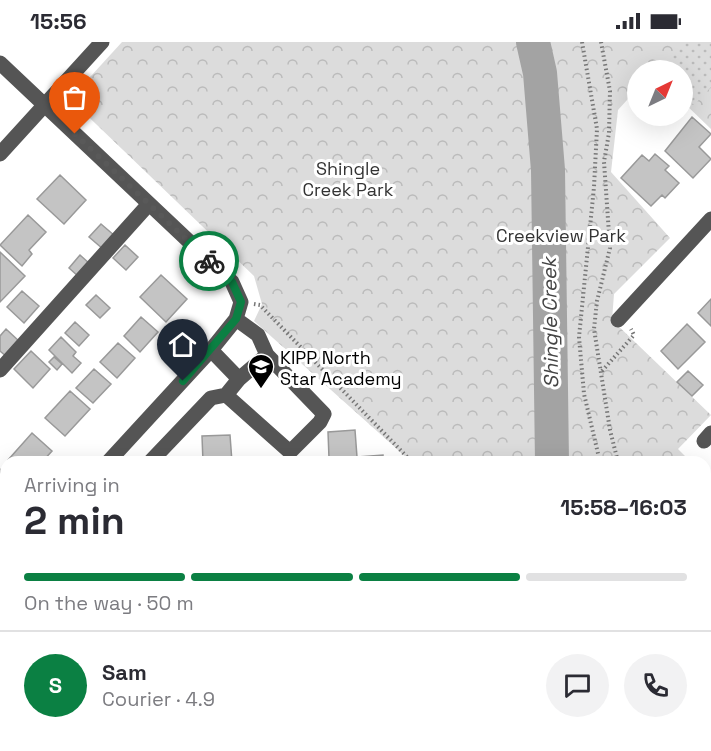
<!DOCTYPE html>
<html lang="en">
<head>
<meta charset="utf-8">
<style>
	:root { --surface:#fff; --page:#f2f2f3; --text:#2b2b33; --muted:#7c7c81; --line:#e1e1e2; --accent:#0b8043 }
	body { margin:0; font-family:"Space Grotesk",sans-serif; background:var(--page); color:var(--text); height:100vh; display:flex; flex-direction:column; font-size:22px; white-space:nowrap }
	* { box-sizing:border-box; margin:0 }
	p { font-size:20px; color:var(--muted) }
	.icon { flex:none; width:33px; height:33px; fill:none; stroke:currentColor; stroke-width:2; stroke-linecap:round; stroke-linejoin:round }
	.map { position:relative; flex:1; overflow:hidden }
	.panel { position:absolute; left:0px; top:414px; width:711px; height:296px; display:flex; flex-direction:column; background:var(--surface); border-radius:18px 18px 0 0; box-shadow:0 6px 24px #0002 }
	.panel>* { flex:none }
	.needle { width:39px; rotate:43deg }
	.buttons { position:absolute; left:627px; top:18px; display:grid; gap:12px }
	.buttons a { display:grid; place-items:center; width:66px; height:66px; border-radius:50%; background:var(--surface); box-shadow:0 6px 24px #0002; font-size:30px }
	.pin { position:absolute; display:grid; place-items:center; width:51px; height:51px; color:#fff; margin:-62px -26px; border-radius:50% 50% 50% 0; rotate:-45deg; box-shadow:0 0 6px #0007 }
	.pin .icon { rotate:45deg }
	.courier { position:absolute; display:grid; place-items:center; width:60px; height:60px; margin:-30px; border:4px solid #0b8043; border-radius:50%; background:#fff; color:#222; box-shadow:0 2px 8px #0007 }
	.headline em { font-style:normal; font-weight:600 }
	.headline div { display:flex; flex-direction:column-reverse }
	.headline { display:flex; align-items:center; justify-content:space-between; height:102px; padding:0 24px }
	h1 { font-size:39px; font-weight:600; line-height:45px }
	.bar { display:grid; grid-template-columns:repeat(4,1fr); gap:9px 6px; align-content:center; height:72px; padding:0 24px }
	.bar i { height:8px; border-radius:4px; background:var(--line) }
	.bar .on { background:var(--accent) }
	.bar p { grid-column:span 4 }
	.line { display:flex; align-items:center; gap:15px; padding:0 24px; border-top:2px solid var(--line) }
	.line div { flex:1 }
	.round { display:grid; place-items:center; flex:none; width:63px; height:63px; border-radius:32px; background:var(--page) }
	.status { display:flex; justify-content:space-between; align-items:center; height:42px; padding:0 30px; background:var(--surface); direction:ltr }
	.status svg { height:16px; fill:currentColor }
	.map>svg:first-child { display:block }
	.forest { fill:url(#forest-crowns) }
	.garden { fill:url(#garden-dots) }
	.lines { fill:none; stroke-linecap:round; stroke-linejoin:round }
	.river { stroke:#a3a3a3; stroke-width:34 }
	.building { fill:#c4c4c4; stroke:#999; stroke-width:1.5 }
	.path { stroke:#777; stroke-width:4; stroke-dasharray:1.5 3; stroke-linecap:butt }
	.minor { stroke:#555; stroke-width:15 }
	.done { stroke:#595959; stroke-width:6; stroke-dasharray:0 10.8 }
	.route { stroke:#0b8043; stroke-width:8 }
	.labels { text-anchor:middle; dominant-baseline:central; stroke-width:6; stroke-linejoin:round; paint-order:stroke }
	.park-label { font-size:18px; fill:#333; stroke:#fff }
	.poi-label { font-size:18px; fill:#000; stroke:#fff; text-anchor:start }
	.water-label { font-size:20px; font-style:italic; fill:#444; stroke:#fff }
</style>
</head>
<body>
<div class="status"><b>15:56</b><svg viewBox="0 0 49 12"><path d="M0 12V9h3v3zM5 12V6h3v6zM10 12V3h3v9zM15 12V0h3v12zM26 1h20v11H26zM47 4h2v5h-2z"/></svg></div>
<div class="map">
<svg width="711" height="709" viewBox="0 0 711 709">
	<defs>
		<pattern id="forest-crowns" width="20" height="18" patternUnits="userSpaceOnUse" patternTransform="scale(1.5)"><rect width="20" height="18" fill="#dcdcdc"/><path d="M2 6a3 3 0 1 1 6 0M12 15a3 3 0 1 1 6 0" fill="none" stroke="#bbb"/></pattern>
		<pattern id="garden-dots" width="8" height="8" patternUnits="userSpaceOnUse" patternTransform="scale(1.5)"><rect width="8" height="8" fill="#dcdcdc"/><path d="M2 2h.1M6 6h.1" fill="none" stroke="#bbb" stroke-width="1.8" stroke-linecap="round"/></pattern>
	</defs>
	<rect width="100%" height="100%" fill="#fff"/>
	<path class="forest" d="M122 0H711V87L683 60 682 28H638L637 47 618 68 611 130 670 196 614 252 612 278 711 373 678 407 691 420H405L407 416 254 279 262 262 254 234 70 57Z
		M705 433 711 439V576L705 583Z
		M237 704H701L706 709H232Z"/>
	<path class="garden" d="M684 0 711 1V45L694 63 683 52 682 28H657Z"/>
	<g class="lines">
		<path class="river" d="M533 0 540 31 548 128 552 420
			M619 704 622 709"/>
	</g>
	<path class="building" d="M692 75 711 92 699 105 711 117 693 136 665 109Z
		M655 112 669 124 665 128 679 141 665 156 662 153 651 164 621 136 642 113 649 119Z
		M60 133 86 158 64 182 37 157Z
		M28 173 46 190 29 208 32 212 22 224 0 203Z
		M101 182 115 194 103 207 89 195Z
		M125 203 138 215 126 228 113 216Z
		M0 210 25 234 0 260Z
		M80 213 90 222 79 235 69 226Z
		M161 233 187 257 166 280 140 255Z
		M22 249 39 264 24 281 7 265Z
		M96 253 110 266 100 276 86 263Z
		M711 257V284L698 271Z
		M141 275 158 290 140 310 124 294Z
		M75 280 89 293 79 304 65 291Z
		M687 282 705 300 678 327 661 309Z
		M6 287 20 300 7 315 0 309V294Z
		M61 295 76 310 73 314 81 321 72 331 49 308Z
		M118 301 135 316 117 336 100 320Z
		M31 309 50 327 33 346 14 327Z
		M54 315 62 322 57 328 49 320Z
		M94 327 111 342 93 361 76 346Z
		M688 329 703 343 692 354 677 340Z
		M70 349 90 367 65 394 45 376Z
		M355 388 357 415 383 413V420H304V418L329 416 328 390Z
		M32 391 52 409 42 420H10L8 418Z
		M230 393 232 420H203L202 394Z
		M1 428 6 433V459L0 466Z
		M0 664 6 669V704H44L50 709H0Z
		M83 704H97L101 707 104 704H164L170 709H89Z"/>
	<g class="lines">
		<path class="path" d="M582 0 597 87 594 145 579 295 584 352 600 420
			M601 0 610 49 609 91 604 120 610 206 597 259 594 287 610 388 618 420
			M254 262 260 263 412 420
			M602 329 634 293 631 287
			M705 497H711
			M585 704 588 709
			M681 704 686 709
			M265 709 270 704"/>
		<path class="minor" d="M0 21 232 240 241 260 236 277 211 308 108 420
			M0 112 102 0
			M618 278 711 177
			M211 308 239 337 226 353
			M0 328 148 163
			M239 337 267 313
			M704 399 711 391
			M150 420 211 356 226 353 290 410 320 380 324 372 267 313 258 293 236 277
			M0 539 6 532
			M705 607 711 600
			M705 691 711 696"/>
	</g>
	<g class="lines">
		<path class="done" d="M75 92 209 219"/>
		<path class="route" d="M183 339 236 277 241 260 232 240 209 219"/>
	</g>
	<defs>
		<symbol id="school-pin" viewBox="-11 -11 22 30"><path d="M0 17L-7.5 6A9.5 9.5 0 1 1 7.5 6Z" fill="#000" stroke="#fff"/><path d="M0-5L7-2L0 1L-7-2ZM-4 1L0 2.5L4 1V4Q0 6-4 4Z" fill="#fff"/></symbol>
	</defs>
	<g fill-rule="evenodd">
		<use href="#school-pin" x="246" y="310" width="30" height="40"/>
	</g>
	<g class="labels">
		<g class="park-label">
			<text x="348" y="126">Shingle<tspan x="348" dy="21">Creek Park</tspan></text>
			<text x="561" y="193">Creekview Park</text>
		</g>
		<g class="poi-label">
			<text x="280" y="315">KIPP North<tspan x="280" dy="21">Star Academy</tspan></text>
		</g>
		<g class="water-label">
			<text transform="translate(550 281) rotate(-91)">Shingle Creek</text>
		</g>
	</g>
</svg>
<div class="buttons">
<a><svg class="needle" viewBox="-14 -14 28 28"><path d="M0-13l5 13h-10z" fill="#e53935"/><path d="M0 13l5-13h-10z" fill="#7c7c81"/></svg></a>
</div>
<div class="pin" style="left:75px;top:92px;background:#ea580c"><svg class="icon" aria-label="bag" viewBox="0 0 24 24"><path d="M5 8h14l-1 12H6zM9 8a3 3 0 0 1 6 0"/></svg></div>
<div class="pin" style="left:183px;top:339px;background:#1f2937"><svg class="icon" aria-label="home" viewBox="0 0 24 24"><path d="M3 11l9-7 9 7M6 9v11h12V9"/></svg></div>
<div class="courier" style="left:209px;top:219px"><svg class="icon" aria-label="bike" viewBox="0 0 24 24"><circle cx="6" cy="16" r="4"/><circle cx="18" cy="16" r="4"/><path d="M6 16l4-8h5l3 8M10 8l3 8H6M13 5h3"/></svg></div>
<section class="panel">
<div class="headline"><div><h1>2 min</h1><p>Arriving in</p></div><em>15:58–16:03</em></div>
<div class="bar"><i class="on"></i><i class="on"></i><i class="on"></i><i></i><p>On the way · 50 m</p></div>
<div class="line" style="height:108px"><b class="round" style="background:var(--accent);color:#fff">S</b><div><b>Sam</b><p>Courier · 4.9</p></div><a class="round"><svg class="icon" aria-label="chat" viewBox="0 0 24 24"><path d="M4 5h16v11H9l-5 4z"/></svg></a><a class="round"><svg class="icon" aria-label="phone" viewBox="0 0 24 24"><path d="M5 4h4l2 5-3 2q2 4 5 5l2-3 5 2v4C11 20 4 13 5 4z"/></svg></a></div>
</section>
</div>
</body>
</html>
